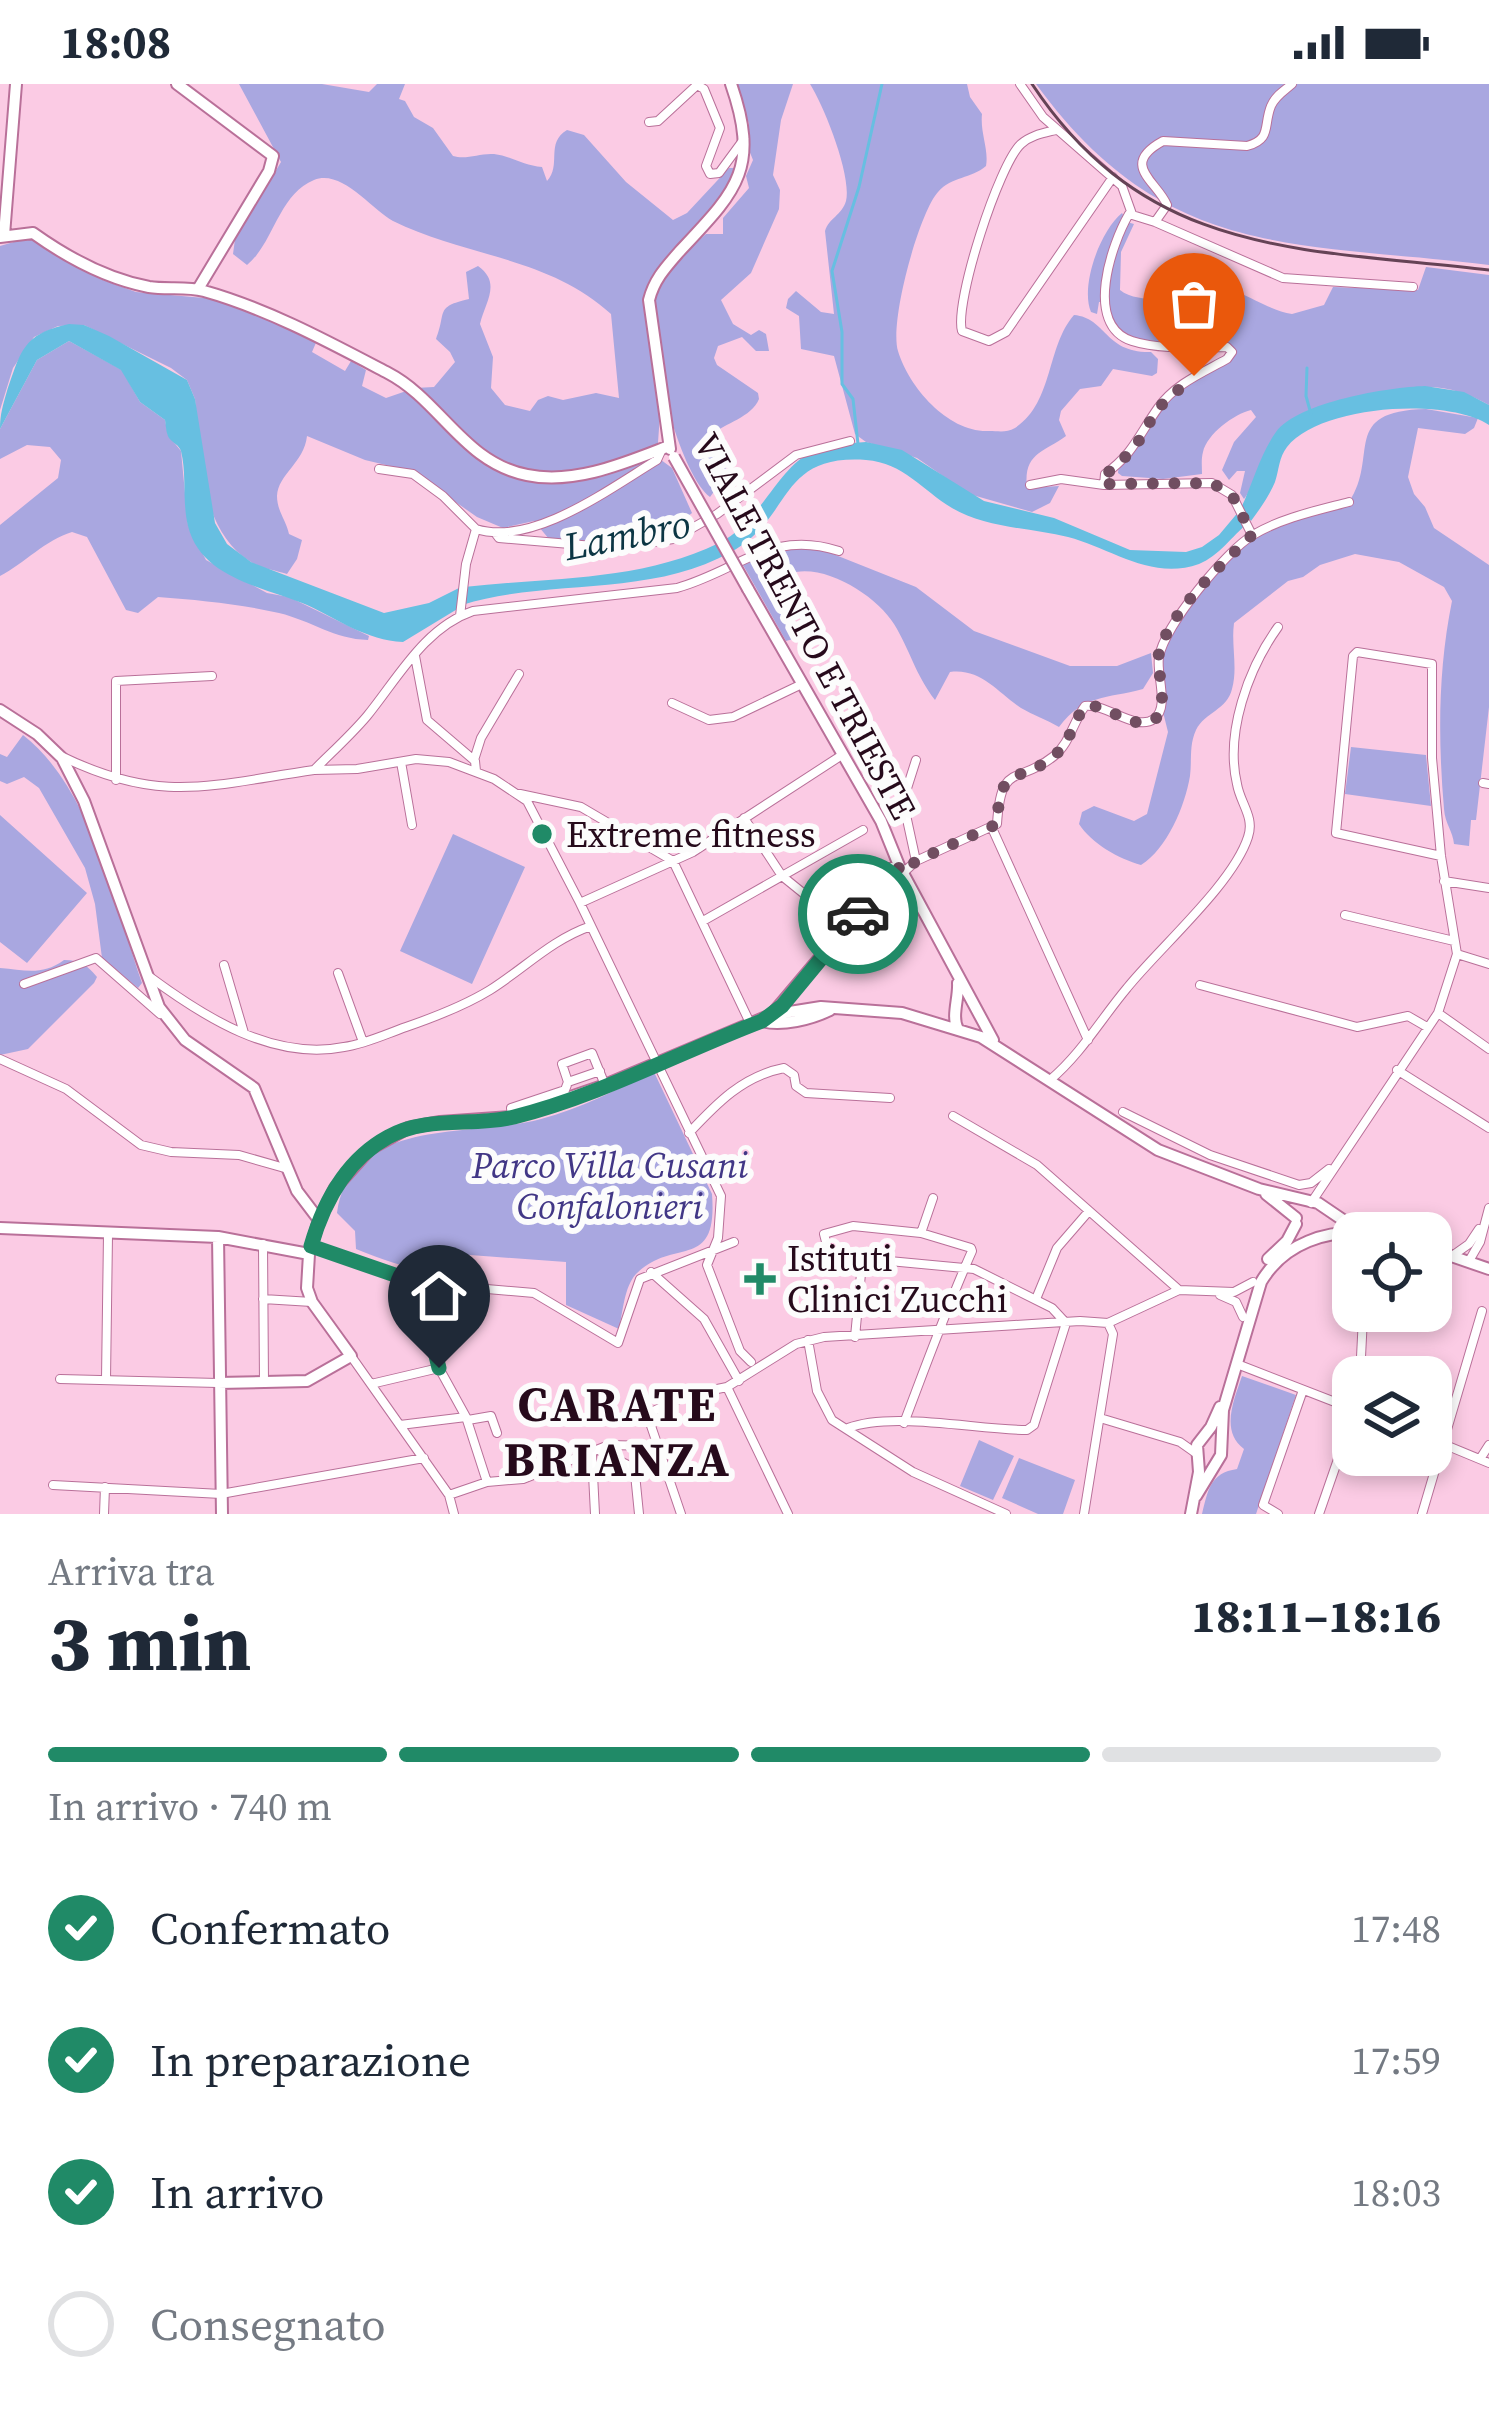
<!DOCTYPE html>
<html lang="it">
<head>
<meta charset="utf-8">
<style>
	:root { --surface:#fff; --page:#f2f2f3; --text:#1f2937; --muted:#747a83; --line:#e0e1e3; --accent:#208a67 }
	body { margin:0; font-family:"Source Serif 4",serif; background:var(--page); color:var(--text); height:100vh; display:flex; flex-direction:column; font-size:45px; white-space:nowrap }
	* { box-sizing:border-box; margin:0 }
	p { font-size:39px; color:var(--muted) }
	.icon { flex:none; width:66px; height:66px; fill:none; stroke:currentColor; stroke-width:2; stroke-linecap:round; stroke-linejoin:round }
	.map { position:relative; height:1430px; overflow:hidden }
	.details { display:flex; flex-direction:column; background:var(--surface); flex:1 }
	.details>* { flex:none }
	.buttons { position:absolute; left:1332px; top:1128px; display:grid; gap:24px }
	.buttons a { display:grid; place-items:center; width:120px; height:120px; border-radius:24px; background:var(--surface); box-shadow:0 6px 18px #0003; font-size:60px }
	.pin { position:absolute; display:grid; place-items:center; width:102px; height:102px; color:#fff; margin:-123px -51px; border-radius:50% 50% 50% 0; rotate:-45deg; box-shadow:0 0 12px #0007 }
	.pin .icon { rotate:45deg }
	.courier { position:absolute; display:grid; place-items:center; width:120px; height:120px; margin:-60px; border:9px solid #208a67; border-radius:50%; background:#fff; color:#222; box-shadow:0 3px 15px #0007 }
	.summary em { font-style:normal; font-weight:800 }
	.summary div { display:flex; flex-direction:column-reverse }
	.summary { display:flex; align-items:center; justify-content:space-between; height:204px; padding:0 48px }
	h1 { font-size:78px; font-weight:800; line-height:90px }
	.bar { display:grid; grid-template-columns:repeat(4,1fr); gap:18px 12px; align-content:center; height:144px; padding:0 48px }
	.bar i { height:15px; border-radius:9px; background:var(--line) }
	.bar .current { background:var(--accent) }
	.bar p { grid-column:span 4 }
	ol { padding:0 48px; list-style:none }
	li { display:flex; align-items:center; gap:36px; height:132px }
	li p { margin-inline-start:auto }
	li .icon { padding:12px; border-radius:50%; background:var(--accent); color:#fff; stroke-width:4 }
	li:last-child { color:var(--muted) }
	li i { width:66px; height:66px; border:6px solid var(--line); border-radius:50% }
	.status { display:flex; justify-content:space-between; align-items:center; height:84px; padding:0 60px; background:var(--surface); direction:ltr }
	.status svg { height:33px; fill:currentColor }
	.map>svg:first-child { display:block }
	.green { fill:#a9a7e0 }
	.water { fill:#67bfe1 }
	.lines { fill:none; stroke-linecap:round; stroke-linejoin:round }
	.stream { stroke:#67bfe1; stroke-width:3 }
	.street-casing { stroke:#b97099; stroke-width:10 }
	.secondary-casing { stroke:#b97099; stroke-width:14 }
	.street { stroke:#fff; stroke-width:8 }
	.secondary { stroke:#fff; stroke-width:10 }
	.rail { stroke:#654356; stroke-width:3 }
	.secondary-bridge-casing { stroke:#b97099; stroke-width:14; stroke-linecap:butt }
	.secondary-bridge { stroke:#fff; stroke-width:10 }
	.done { stroke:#714e61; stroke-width:12; stroke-dasharray:0 21.6 }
	.route { stroke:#208a67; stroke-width:15 }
	.poi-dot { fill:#208a67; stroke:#fcfcfc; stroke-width:4.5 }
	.labels { text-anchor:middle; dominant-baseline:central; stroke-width:12; stroke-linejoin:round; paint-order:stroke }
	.street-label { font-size:36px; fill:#260a1b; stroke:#fcfcfc }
	.poi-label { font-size:36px; fill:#260a1b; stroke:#fcfcfc; text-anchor:start }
	.park-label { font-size:36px; font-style:italic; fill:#423786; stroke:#fcfcfc }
	.water-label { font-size:39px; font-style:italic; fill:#0c3644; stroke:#fcfcfc }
	.district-label { font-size:48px; font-weight:bold; letter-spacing:3px; fill:#260a1b; stroke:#fcfcfc }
</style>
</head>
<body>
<div class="status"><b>18:08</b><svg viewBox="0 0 49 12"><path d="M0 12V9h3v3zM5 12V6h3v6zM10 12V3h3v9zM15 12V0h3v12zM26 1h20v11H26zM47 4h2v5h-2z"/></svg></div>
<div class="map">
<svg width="1489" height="1430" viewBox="0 0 1489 1430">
	<rect width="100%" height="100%" fill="#fbcbe4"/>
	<path class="green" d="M239 0H322L369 8 377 0H405L399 15 405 17 414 33 433 44 453 72C467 76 479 69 494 70 511 72 524 82 542 83L547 97C562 81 545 59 567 46L584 51 626 98 673 136 687 129 729 84H734L722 115 646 216 660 330 657 373 672 384 692 429C684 435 680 443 672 448 642 470 582 460 549 455L534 437 503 444 477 433 411 387 365 376 307 352C304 379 278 390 277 412 277 427 286 436 289 450L302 456 297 475 287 490C275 486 262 485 251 478 199 446 200 370 195 315L187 296 171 284 84 241 58 242 34 253 13 284 0 326V162L24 155 38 157 100 195 136 208 216 215 318 254 312 268 345 287 351 277 366 286 362 302 386 314 415 304 434 303 455 278 450 268 436 255C447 228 434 223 469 215L466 188 478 182C502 199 485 218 480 240L493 273 491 304 505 321 530 327 538 316 548 312 563 316 596 309 619 314 611 230C549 173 466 173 393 137 371 125 342 85 314 96 278 111 274 159 247 181L233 170 235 155 281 78Z
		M736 0H793L781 36 773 91 780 106 779 125 751 189 721 216 733 240 751 251 759 246 766 250 769 267H756L742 253 718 262 714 274 717 281 758 309 759 315C751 334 726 338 710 352L723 372 727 390 710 413C677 387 643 246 656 207 663 188 685 171 699 156L706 150H723V134L749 104 746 92 753 76 749 66V40Z
		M810 0H967L970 13 982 30C980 49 989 65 986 82 971 95 952 92 938 108 919 129 889 238 898 267 909 304 949 349 989 347 999 347 1006 349 1015 344 1054 318 1046 263 1074 231 1107 234 1104 269 1151 268L1158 275 1157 289 1152 292 1113 285 1101 302 1080 305 1061 327 1059 336 1066 352C1043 369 1023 369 1027 404L1059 402 1050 419 1032 428 969 410 917 374 866 358 855 350 834 272 801 265 799 232 786 224 788 215 796 207 821 228 834 230 825 147C829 134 842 131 846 117 852 92 824 22 810 0Z
		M1036 0H1489V181C1295 157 1165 177 1036 0Z
		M1122 129 1127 138 1134 140 1121 168 1120 206C1133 217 1159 215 1175 215L1181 203C1221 187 1258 225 1292 230L1324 221 1333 203 1418 206 1426 183 1489 191V321C1469 310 1450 303 1427 303 1398 302 1302 322 1283 342 1262 363 1261 394 1244 415L1240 409 1245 387H1237L1229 396 1222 386 1234 358 1256 333 1251 326C1234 330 1207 350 1203 368 1201 375 1202 383 1202 390L1163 395 1122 392 1118 389 1119 380 1174 306 1227 275 1230 265 1133 258 1120 250 1104 218H1099L1097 230 1091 228C1080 202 1100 147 1122 129Z
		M69 257 122 286 140 318 165 336 168 351 181 367 188 441 206 476 267 509 289 513 369 552 368 556C334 555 312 537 279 529 240 520 198 516 158 513L138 529 126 526 87 453 72 448C45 456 25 479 0 492V441L58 394 61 376 50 363 27 361 0 375V345L37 276Z
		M1426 325 1478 334 1474 344 1465 350 1418 344 1408 393 1414 410 1425 423 1434 444 1489 481V623L1476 736H1471L1469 762 1454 760C1453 747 1445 740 1444 725 1438 655 1438 586 1452 517L1444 503 1399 478 1355 470 1320 481 1303 493 1288 497 1234 539C1231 561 1238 584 1232 605 1227 626 1205 628 1196 646 1189 661 1192 676 1190 692 1185 722 1167 765 1141 781 1119 775 1091 759 1079 740L1082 728 1094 722 1134 737 1147 730 1168 648 1162 624 1159 569 1181 527 1252 451 1349 418C1380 372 1339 327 1426 325Z
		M787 463 818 464 916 503 974 547 1070 582H1117L1151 569 1153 589 1143 605C1106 615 1084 610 1059 643 1047 636 1033 631 1021 624 997 608 981 584 950 588L935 616C915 590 910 566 894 540 877 512 823 477 788 490 782 492 777 497 772 501L798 543 793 555 786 557 743 481Z
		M23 651C92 705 114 819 142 899L138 904 102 874 95 820 85 784 39 704 24 693 7 700 0 697V670L7 673Z
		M1351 663 1426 671 1431 722 1345 710Z
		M0 731 87 809 27 879 0 858Z
		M453 750 525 783 472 900 400 867Z
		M64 876C80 876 87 881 97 893L94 899 28 965 0 971V884C25 886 42 892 64 876Z
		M654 988 712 1110C718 1189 674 1152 636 1190 624 1203 623 1228 619 1245L566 1221V1178L457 1170 455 1192C419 1188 390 1179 356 1165L355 1147 337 1129C351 1031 472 1054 541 1035 580 1025 617 1005 654 988Z
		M1242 1292 1296 1311 1256 1430H1202C1208 1406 1210 1389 1237 1385L1244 1365C1220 1347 1234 1316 1242 1292Z
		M979 1356 1014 1372 993 1416 960 1402Z
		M1019 1374 1075 1396 1063 1430H1038L1002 1414Z"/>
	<path class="water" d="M69 240 84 241 109 252 187 296 195 315 215 439 227 460 251 478 384 529 429 519 461 503 459 524 403 558C366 556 339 536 307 521 265 503 201 495 188 442 182 418 187 391 181 367 179 361 173 359 169 354 166 349 166 342 165 336L140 318 121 286 69 257 37 276 0 345C0 330 3 321 7 307 21 268 22 250 69 240Z
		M1425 302 1464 308 1489 321V341C1447 313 1320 321 1287 363 1279 373 1279 386 1275 398 1269 412 1260 425 1251 437L1241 424C1253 399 1260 370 1276 348 1298 318 1389 303 1425 302Z
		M866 358 902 366 984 417 1054 434 1130 466 1186 468 1202 463 1219 451 1240 426 1248 439C1232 452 1219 472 1199 480 1151 497 1111 464 1068 453 1031 444 986 444 952 424 922 406 904 379 866 376 777 370 794 433 731 468 649 514 548 494 462 521L464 503C550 493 639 498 719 459 760 439 778 383 811 369 828 361 848 359 866 358Z"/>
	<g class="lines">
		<path class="stream" d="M1307 284 1306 312 1311 330
			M858 360 853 315 842 300V248L832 187 859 103 882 0"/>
		<defs>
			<path id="street" d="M1020 0 1043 33 1122 102 1132 130
				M649 38 658 37 697 1 704 5 720 44 706 82 710 90 719 89 744 55
				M1056 46C1044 49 1031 51 1021 60 999 80 954 219 962 247L989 257 1006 248 1113 93
				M1155 138 1283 194 1413 203
				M379 385 413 390 443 412 476 445
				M1030 401 1061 395 1104 401 1212 399 1232 411 1252 451
				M1104 401 1105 390C1134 369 1138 352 1158 324 1175 300 1202 289 1227 275L1232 268 1227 263C1197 263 1160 266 1132 257 1083 241 1112 159 1129 130L1155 138 1167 121C1157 97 1119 81 1163 57L1247 62C1272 55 1263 42 1271 22 1275 12 1284 7 1292 0
				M476 445C532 463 609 405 657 376L662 365
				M496 450 499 454 617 464 673 455 717 430 796 371 850 357
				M460 532 466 480 476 445
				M415 572 427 636 475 677 476 687
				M672 619 709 636 733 633 802 600
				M61 672C161 721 210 701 314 686
				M474 676 481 654 519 590
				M401 678 412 741
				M116 696V597L212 592
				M1483 699 1489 700
				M520 710 581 723 673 777 751 941
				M744 734 782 792 845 843
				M992 744 1088 956
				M916 777 903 717 916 676
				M903 789 916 777 997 740C1001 676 1017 702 1054 672 1070 659 1073 638 1085 622 1106 619 1136 648 1154 635 1170 623 1156 591 1159 573 1164 542 1226 467 1253 451 1281 434 1319 426 1349 418
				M1444 797 1489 804
				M580 819 693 768 842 671
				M1345 831 1454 857
				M703 837 863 746
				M1457 870 1489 880
				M224 881 244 949
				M338 889 363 958
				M150 893C204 933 273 977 344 963 365 960 386 950 406 943 435 933 464 922 490 906 525 884 551 856 591 842
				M24 900 96 874 160 930
				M1200 901 1357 943 1408 932 1427 943
				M1438 929 1489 965
				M0 975 66 1005 141 1061 171 1068 239 1071 288 1085
				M1397 986 1489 1044
				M600 987 568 998 562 980 592 969 605 1001
				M1050 996C1081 970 1101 935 1127 904 1159 864 1233 800 1248 753 1255 733 1240 719 1237 700 1225 649 1248 585 1278 543
				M1123 1028 1210 1071 1299 1101 1311 1099 1329 1085
				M953 1032 1037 1081 1179 1206
				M512 1033 511 1024 565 1006 568 998
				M689 1049C717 1019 743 992 784 984L794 991 796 1002 806 1009 890 1014
				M1311 1119 1438 929 1457 870 1441 772 1432 674V580L1357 568 1353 572 1336 749 1441 772
				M921 1149 933 1114
				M263 1160 264 1299
				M311 1162 418 1199 534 1209 618 1259 640 1195 734 1158
				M1452 1172 1469 1160 1479 1145
				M1469 1177 1480 1158 1489 1124
				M1431 1179 1438 1167
				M651 1188 704 1235 739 1297
				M1179 1206 1234 1208 1253 1198
				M1220 1211 1236 1218 1243 1233
				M263 1215 312 1218
				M1036 1215 1057 1164 1089 1127
				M855 1253 862 1179
				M808 1256 817 1307 832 1336 913 1388 1006 1430
				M351 1272 449 1411 454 1430
				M751 1278 740 1267 707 1181 718 1154 721 1112 580 819 527 717 494 695 449 678 416 675 357 685 314 686C332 668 351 651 367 632 398 594 424 544 473 527L677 504C740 486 771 445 839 467
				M1237 1280 1353 1325
				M1360 1293 1363 1233
				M60 1295 218 1299
				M106 1295 108 1151
				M371 1300 439 1284
				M727 1303 788 1430
				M466 1333 487 1398
				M1100 1334 1180 1358 1197 1370
				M468 1336 491 1332 497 1349
				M904 1339C926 1281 947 1223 972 1167L971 1164 921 1149 853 1142 824 1150 832 1181 868 1175 964 1184 974 1185 1052 1224 1065 1238
				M400 1341 466 1333 439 1284 418 1199
				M848 1344C892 1327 978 1346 1027 1346L1034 1341 1066 1239
				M1431 1355 1489 1379
				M600 1367 630 1382 635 1390 639 1430
				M592 1370 595 1430
				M1480 1375 1489 1361
				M53 1401 221 1410 424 1374
				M449 1411 487 1398 523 1395 609 1361 655 1362
				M104 1430 105 1403
				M681 1430 647 1330 688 1311 727 1303 796 1260 824 1253 1080 1237 1108 1239 1179 1206
				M1084 1430 1113 1250 1108 1239
				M1278 1430 1263 1421 1303 1306
				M1319 1430 1353 1332
				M1422 1430 1482 1227"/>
			<path id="secondary" d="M177 0 273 72 269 87 198 205
				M4 151 16 0
				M0 153 33 149C68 174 107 195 149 203 167 206 186 202 204 207 268 225 329 258 388 289 440 316 464 379 527 391 574 401 625 379 669 362
				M670 365 649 216C654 196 665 184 679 168 735 108 761 86 731 0
				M748 505 881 737 900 784
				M0 626 37 650 62 674 84 717 159 923 185 956 254 1004 297 1107 319 1136
				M888 791a8 8 0 1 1 16 0a8 8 0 1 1-16 0Z
				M904 791 993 956
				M958 899C959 914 951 933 958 945
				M773 929 888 793
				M762 937C781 943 812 935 830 926
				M1266 1110 1296 1134
				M0 1144 218 1153 309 1170
				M218 1153 222 1430
				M1431 1165 1489 1185
				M1268 1175 1287 1157 1296 1140
				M218 1299 307 1297 351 1272 312 1218 307 1204 309 1170 319 1136 335 1104 370 1065 408 1044 440 1038 512 1033 605 1001 771 931 821 923 902 929 981 953 1158 1066 1259 1105 1318 1119 1346 1138 1373 1142 1389 1149
				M1196 1412 1221 1371 1223 1326 1261 1198C1284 1159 1327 1145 1371 1149
				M1191 1430 1199 1388 1197 1361 1211 1343 1220 1323"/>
		</defs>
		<use href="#street" class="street-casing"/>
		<use href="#secondary" class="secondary-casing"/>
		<use href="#street" class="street"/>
		<use href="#secondary" class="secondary"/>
		<path class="rail" d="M1032 0C1148 175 1304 164 1489 186"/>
		<defs>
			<path id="secondary-bridge" d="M674 373 748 505"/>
		</defs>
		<use href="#secondary-bridge" class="secondary-bridge-casing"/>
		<use href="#secondary-bridge" class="secondary-bridge"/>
	</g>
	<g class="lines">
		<path class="done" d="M858 830 890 785 898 783 903 789 916 777 997 740C1000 677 1017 702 1054 672 1070 659 1073 638 1085 622 1108 619 1126 643 1148 638 1174 633 1155 587 1159 569 1170 527 1221 481 1252 451L1232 411 1212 399 1104 400 1102 394 1134 365 1158 324 1194 292"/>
		<path class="route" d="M439 1284 418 1199 311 1162C324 1117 346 1076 388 1053 427 1031 473 1043 514 1033 599 1012 680 968 762 937L782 922 858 830"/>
	</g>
	<g class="poi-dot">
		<circle cx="542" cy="750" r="12"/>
		<path d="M754 1177h12v12h12v12h-12v12h-12v-12h-12v-12h12z"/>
	</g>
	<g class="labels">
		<g class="street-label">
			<text transform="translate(805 542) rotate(62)">VIALE TRENTO E TRIESTE</text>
		</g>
		<g class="poi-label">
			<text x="566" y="750">Extreme fitness</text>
			<text x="787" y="1174">Istituti<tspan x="787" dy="41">Clinici Zucchi</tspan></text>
		</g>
		<g class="park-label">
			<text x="610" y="1081">Parco Villa Cusani<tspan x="610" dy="41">Confalonieri</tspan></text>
		</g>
		<g class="water-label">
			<text transform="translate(627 451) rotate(-11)">Lambro</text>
		</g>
		<g class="district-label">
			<text x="618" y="1320">CARATE<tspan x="618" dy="55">BRIANZA</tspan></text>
		</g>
	</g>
</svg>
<div class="buttons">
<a><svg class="icon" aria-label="locate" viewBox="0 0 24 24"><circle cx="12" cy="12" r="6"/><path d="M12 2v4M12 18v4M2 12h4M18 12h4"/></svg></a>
<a><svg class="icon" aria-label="layers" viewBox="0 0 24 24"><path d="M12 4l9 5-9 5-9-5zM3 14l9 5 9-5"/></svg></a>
</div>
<div class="pin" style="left:1194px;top:292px;background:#ea580c"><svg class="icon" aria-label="bag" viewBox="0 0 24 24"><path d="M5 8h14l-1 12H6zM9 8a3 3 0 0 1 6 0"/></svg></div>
<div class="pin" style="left:439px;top:1284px;background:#1f2937"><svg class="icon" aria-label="home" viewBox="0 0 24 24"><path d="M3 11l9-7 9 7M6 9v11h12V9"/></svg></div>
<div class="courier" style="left:858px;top:830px"><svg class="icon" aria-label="car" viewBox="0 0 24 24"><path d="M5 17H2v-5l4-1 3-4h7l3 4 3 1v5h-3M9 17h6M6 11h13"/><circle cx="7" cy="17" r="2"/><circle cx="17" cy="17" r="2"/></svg></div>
</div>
<section class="details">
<div class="summary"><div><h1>3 min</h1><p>Arriva tra</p></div><em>18:11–18:16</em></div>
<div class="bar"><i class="current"></i><i class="current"></i><i class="current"></i><i></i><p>In arrivo · 740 m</p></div>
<ol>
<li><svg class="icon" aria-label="check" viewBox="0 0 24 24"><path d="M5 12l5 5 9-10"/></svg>Confermato<p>17:48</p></li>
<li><svg class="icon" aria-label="check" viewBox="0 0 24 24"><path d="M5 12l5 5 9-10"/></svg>In preparazione<p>17:59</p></li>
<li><svg class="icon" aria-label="check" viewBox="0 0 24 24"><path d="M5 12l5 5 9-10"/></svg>In arrivo<p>18:03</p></li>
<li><i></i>Consegnato</li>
</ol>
</section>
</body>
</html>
